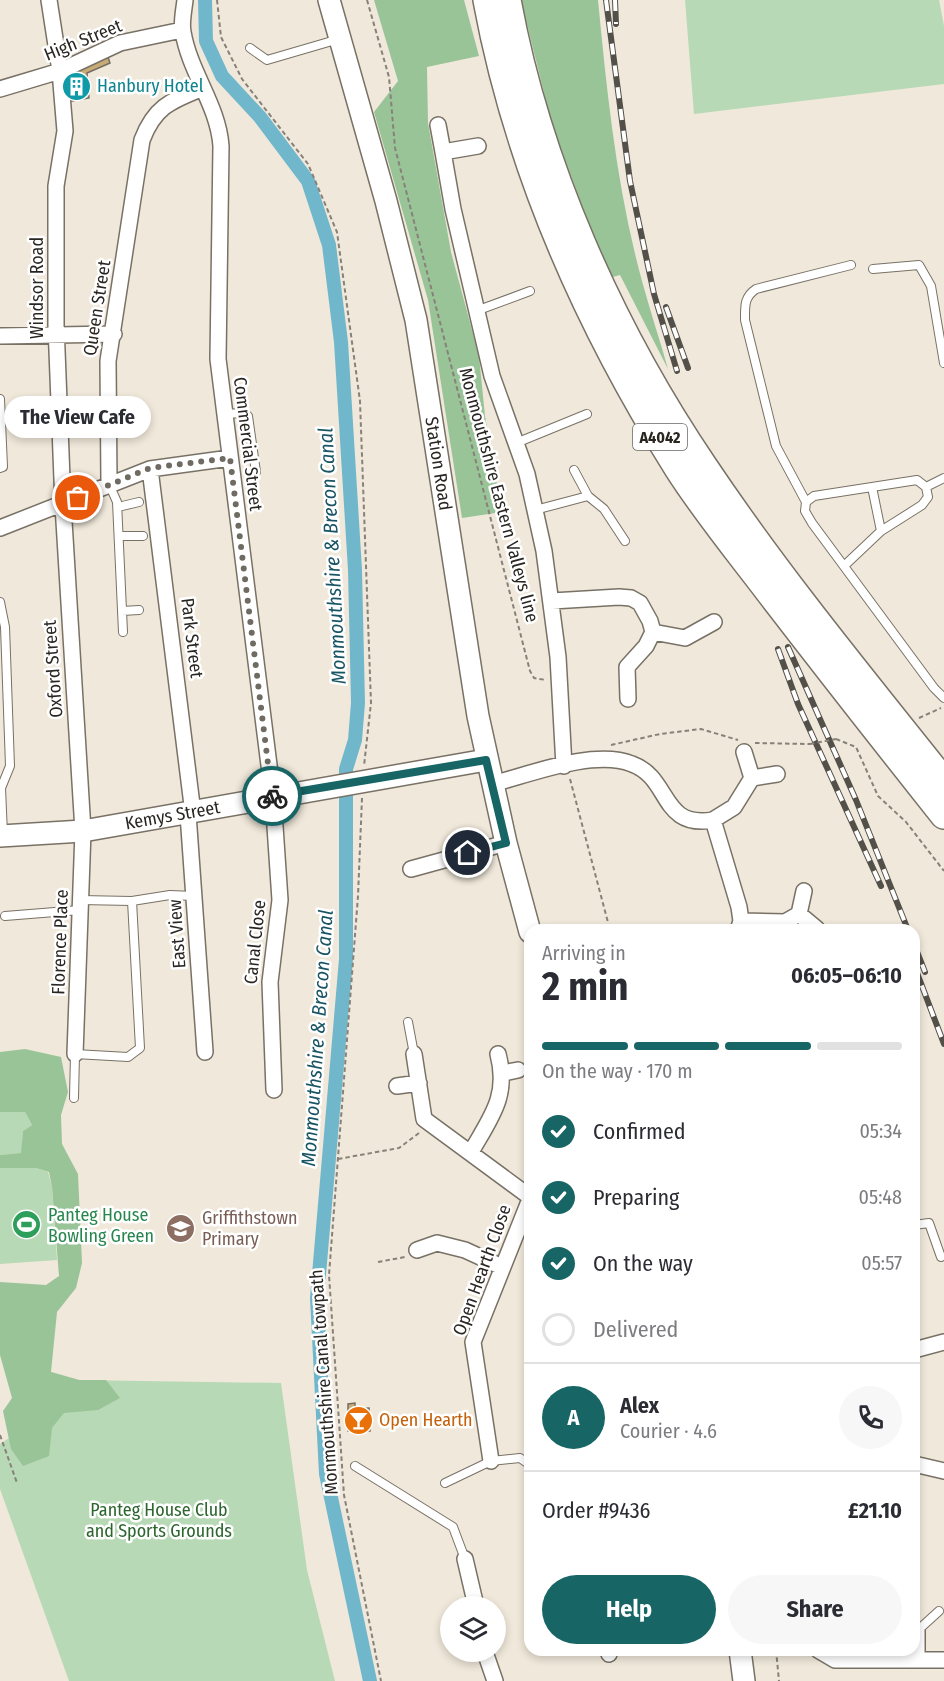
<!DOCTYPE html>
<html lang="en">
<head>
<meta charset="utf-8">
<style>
	:root { --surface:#fff; --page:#f7f7f7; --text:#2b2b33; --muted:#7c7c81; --line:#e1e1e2; --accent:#176565 }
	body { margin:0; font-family:"Fira Sans Condensed",sans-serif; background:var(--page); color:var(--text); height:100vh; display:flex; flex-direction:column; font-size:22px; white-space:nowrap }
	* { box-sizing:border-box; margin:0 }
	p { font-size:20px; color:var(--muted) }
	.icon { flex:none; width:33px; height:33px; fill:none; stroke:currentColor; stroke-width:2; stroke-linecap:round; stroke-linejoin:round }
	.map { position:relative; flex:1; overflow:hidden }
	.panel { position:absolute; left:524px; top:924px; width:396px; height:732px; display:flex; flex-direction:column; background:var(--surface); border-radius:18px; box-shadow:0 3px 9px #0003 }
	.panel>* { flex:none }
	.tools { position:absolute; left:440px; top:1596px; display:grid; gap:12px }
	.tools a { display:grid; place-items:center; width:66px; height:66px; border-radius:50%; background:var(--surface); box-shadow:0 3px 9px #0003; font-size:30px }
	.pin { position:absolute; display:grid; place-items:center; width:51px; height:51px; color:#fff; margin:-26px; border:3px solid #fff; border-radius:50%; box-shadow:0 2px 6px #0007 }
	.courier { position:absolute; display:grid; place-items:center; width:60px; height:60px; margin:-30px; border:4px solid #176565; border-radius:50%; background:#fff; color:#222; box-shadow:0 2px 8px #0007 }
	.bubble { position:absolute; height:42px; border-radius:21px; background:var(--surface); box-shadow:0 3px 9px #0003; font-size:20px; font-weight:700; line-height:42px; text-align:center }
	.summary em { font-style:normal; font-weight:700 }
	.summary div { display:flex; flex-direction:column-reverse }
	.summary { display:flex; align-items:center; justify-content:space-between; height:102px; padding:0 18px }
	h1 { font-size:39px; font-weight:700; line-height:45px }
	.bar { display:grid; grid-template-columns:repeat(4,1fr); gap:9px 6px; align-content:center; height:72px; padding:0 18px }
	.bar i { height:8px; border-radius:4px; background:var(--line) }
	.bar .active { background:var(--accent) }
	.bar p { grid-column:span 4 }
	.line { display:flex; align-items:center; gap:15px; padding:0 18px; border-top:2px solid var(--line) }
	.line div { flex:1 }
	.round { display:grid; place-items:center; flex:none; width:63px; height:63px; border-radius:32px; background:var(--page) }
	ol { padding:0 18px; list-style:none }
	li { display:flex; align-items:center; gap:18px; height:66px }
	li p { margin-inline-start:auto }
	li .icon { padding:6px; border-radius:50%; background:var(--accent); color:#fff; stroke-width:4 }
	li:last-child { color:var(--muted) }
	li i { width:33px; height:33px; border:3px solid var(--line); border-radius:50% }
	.action { display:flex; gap:12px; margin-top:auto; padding:12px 18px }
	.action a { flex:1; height:69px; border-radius:36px; background:var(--accent); color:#fff; font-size:24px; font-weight:700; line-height:69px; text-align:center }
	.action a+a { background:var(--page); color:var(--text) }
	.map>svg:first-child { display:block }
	.green { fill:#b8d9b6 }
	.forest { fill:#99c498 }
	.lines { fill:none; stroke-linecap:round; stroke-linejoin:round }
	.canal { stroke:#71b7cc; stroke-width:14 }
	.building { fill:#c8ab77; stroke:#756e62; stroke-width:1.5 }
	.lane-casing { stroke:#787165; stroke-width:10 }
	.street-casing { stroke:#787165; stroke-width:18 }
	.secondary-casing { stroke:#787165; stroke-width:24 }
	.highway-casing { stroke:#787165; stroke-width:30 }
	.path { stroke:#878179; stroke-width:2; stroke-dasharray:4.5 3; stroke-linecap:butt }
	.lane { stroke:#fff; stroke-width:8 }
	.street { stroke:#fff; stroke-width:15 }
	.secondary { stroke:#fff; stroke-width:21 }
	.highway { stroke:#fff; stroke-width:27 }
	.rail-casing { stroke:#534f49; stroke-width:6 }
	.rail { stroke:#fff; stroke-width:4; stroke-dasharray:11; stroke-linecap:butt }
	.path-bridge { stroke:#878179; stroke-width:2; stroke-dasharray:4.5 3; stroke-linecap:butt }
	.done { stroke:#6f6a62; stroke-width:6; stroke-dasharray:0 10.8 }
	.route { stroke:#176565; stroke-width:8 }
	.labels { text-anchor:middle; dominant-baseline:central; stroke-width:5; stroke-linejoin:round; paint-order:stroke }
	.shield { fill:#fff; stroke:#696764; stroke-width:1.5 }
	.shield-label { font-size:16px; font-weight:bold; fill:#292622 }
	.street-label { font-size:18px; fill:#292622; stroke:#fff }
	.culture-label { font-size:18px; fill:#0d838f; stroke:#fff; text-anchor:start }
	.leisure-label { font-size:18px; fill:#27864d; stroke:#fff; text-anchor:start }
	.education-label { font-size:18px; fill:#785e54; stroke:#fff; text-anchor:start }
	.food-label { font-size:18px; fill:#c56008; stroke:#fff; text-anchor:start }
	.park-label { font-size:18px; fill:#2c652d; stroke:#fff }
	.water-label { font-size:20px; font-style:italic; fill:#185463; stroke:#fff }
</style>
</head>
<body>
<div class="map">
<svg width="944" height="1681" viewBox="0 0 944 1681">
	<rect width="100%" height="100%" fill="#f0e8da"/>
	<path class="green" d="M685 0H939L944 26V84L694 114Z
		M0 1112H25L32 1125 23 1131 22 1153 0 1155Z
		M0 1168H36L48 1172 52 1187 57 1260 0 1264Z
		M51 1372 79 1380 281 1383 307 1570 335 1681H69L0 1489V1444L38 1419Z"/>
	<path class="forest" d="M374 0H464L479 56 427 67 428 123 451 252 479 356 485 416 502 512 462 518 428 300 374 112 398 81Z
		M521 0H598C607 94 617 190 642 281 650 311 660 340 668 369L620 275 609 278 552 125Z
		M25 1049 61 1057 68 1092 61 1115 62 1144 78 1174 82 1263 76 1288 57 1312 51 1372 79 1380H106L120 1398 98 1410 64 1413 52 1428 49 1456 23 1466 11 1449 3 1411 12 1398 0 1355V1282L46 1285 59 1276 52 1187 49 1172 36 1168H0V1155L21 1153 23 1131 32 1125 25 1112H0V1052Z"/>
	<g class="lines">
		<path class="canal" d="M205 0 206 41 222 76 260 117 308 181 329 245 341 342 355 570 358 703 355 740 346 769V959L317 1298 326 1474 370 1681"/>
	</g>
	<path class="building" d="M108 57 110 63 87 73 89 98 66 102 64 74Z
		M355 1403V1409L369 1408 370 1431H348V1404Z"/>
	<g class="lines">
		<defs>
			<path id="lane" d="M250 48 267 60 339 39
				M873 269 919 265 931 286 944 363
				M476 311 530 291
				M0 399 3 467 0 468
				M224 414 243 413 248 416 256 472
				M516 443 587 414
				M574 470 588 496
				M109 484 117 502 123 632
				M872 487 881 531
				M926 487 944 478
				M806 502 776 446 745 320C745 306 744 297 756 289L851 265
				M118 507 139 502
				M535 510 588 496 604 509 625 541
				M119 536H143
				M844 566 881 531 922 505 928 497 926 487 917 480 814 496 806 502 805 511 812 523 934 688 944 698
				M0 602 5 627 10 766 1 788 3 834
				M122 611 139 610
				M132 901 170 895 194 896
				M5 916 80 910
				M408 1022 414 1054
				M74 1098 75 1054 128 1057 140 1048 132 901 80 900
				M914 1225 929 1223 941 1257
				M355 1466 453 1527 465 1559
				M445 1483 491 1461 520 1458 530 1465
				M917 1631 939 1611"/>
			<path id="street" d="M49 0 60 71 65 131 56 186V325L63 505 83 831 75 1054
				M185 0C184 10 181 22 183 32 190 73 218 105 221 146L218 359 273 797 280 900 270 982 274 1090
				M0 89 60 71 120 43 182 30
				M438 125 443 152
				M478 146 443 152 453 209 492 376 527 474 544 551 558 657 564 766
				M0 336 114 334
				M150 469 193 813
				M109 484 108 361 142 140C155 106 171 101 203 88
				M0 528 150 469 230 458
				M552 601 619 597 631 598 640 603 650 621 653 632 646 646 627 667 628 699
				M653 632 685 638 714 622
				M752 778 777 774
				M492 784C531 774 594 749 632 764 671 778 660 829 713 820L739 907 741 921 738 930
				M188 814 205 1052
				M713 820 734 807 752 778 744 752
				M411 869 506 843
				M799 914 817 929
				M741 921 785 922 799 914 804 891
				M414 1054 424 1119 530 1197
				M503 1073 518 1070
				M397 1086 419 1083
				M471 1152C491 1117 509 1096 498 1054
				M417 1250 437 1243 465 1250 502 1267
				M914 1350 944 1342
				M491 1461 473 1342 530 1199
				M914 1464 944 1471
				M465 1559 476 1606
				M608 1650 609 1654
				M818 1650 835 1660H944
				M485 1652 495 1681
				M917 1659V1631"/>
			<g id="secondary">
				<path id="s1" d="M329 0 386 201 416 320 478 716 506 843 530 932"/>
				<path id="s2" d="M0 836 83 831 486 760"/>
				<path d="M740 1650 744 1681"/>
			</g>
			<path id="highway" d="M487 0C518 167 588 325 678 468 706 512 740 553 771 594 828 668 886 742 944 815
				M507 0C537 164 611 330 704 467 777 576 862 679 944 782"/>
		</defs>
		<use href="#lane" class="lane-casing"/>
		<use href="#street" class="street-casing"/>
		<use href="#secondary" class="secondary-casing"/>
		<use href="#highway" class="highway-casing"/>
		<path class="path" d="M217 0 221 37 242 79 308 164 337 232 360 401 371 703 364 766
			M367 0 389 77 395 148 530 671 534 678 546 680
			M919 718 941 708
			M836 739 856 747 878 796 906 822 944 871
			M755 743 810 744
			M611 745 660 734 701 729 738 740
			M570 779 610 930
			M362 798 358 896 329 1275 344 1495 381 1681
			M338 1159 399 1148 419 1133
			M378 1262 405 1257
			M0 1435 17 1483
			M776 1650 779 1681"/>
		<use href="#lane" class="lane"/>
		<use href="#street" class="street"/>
		<use href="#secondary" class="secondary"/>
		<use href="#highway" class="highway"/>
		<defs>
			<path id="rail" d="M606 0 630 181 654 294 677 371
				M615 0 616 24
				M666 307 688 368
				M788 647 856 800 908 930
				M778 649 798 704 881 886
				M914 944 925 972
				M914 965 944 1044"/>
		</defs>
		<use href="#rail" class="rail-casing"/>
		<use href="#rail" class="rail"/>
		<path class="path-bridge" d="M810 744 836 739"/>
	</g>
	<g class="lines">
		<path class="done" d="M78 498 150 468 230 458 272 796"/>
		<path class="route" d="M272 796 486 760 506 843 468 853"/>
	</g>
	<defs>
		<symbol id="building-disc" viewBox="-11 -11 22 22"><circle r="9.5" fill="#0f9aa8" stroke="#fff"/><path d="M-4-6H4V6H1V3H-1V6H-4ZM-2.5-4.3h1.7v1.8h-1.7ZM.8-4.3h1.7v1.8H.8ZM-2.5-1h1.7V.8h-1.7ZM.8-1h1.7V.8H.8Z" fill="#fff"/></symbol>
		<symbol id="stadium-disc" viewBox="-11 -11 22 22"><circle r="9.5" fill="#2e9e5b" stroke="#fff"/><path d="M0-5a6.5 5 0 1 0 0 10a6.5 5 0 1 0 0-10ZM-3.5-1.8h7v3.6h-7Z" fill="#fff"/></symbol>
		<symbol id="school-disc" viewBox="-11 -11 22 22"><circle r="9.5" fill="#8d6e63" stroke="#fff"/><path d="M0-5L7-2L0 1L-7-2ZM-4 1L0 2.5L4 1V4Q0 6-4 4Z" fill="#fff"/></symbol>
		<symbol id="bar-disc" viewBox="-11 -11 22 22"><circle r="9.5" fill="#e8710a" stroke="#fff"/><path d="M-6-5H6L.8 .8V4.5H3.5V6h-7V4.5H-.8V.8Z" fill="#fff"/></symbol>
	</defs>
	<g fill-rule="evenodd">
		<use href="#building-disc" x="60" y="70" width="33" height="33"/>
		<use href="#stadium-disc" x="10" y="1208" width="33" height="33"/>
		<use href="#school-disc" x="164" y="1212" width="33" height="33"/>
		<use href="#bar-disc" x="342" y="1404" width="33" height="33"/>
	</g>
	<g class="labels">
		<rect class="shield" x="633" y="424" width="54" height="26" rx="4.5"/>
		<g class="shield-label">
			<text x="660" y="437">A4042</text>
		</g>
		<g class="street-label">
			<text transform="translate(83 40) rotate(-22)">High Street</text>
			<text transform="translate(37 288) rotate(-90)">Windsor Road</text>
			<text transform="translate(97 308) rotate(-81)">Queen Street</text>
			<text transform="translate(248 444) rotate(83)">Commercial Street</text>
			<text stroke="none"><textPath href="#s1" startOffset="477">Station Road</textPath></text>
			<text transform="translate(499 495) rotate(75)">Monmouthshire Eastern Valleys line</text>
			<text transform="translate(192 638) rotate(83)">Park Street</text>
			<text transform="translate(53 669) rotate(-94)">Oxford Street</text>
			<text stroke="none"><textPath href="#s2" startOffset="174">Kemys Street</textPath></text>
			<text transform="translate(177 934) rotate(-94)">East View</text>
			<text transform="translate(60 942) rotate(-88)">Florence Place</text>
			<text transform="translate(255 942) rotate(-84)">Canal Close</text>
			<text transform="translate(482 1270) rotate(-70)">Open Hearth Close</text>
			<text transform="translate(324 1382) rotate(-94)">Monmouthshire Canal towpath</text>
		</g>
		<g class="culture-label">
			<text x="97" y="86">Hanbury Hotel</text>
		</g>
		<g class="leisure-label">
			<text x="48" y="1215">Panteg House<tspan x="48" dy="21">Bowling Green</tspan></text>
		</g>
		<g class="education-label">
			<text x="202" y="1218">Griffithstown<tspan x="202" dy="21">Primary</tspan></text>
		</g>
		<g class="food-label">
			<text x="379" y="1420">Open Hearth</text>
		</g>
		<g class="park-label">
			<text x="159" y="1510">Panteg House Club<tspan x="159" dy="21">and Sports Grounds</tspan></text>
		</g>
		<g class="water-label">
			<text transform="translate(332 556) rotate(-93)">Monmouthshire &amp; Brecon Canal</text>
			<text transform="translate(317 1038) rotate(-86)">Monmouthshire &amp; Brecon Canal</text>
		</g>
	</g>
</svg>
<div class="tools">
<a><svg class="icon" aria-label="layers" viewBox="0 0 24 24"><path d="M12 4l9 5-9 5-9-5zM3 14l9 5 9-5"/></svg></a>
</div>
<div class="pin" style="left:78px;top:498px;background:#ea580c"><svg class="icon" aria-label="bag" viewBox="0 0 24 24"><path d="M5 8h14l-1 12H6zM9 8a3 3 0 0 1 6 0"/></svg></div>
<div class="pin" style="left:468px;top:853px;background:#1f2937"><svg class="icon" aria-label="home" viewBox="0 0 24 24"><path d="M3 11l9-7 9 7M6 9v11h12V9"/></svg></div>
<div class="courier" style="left:272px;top:796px"><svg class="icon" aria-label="bike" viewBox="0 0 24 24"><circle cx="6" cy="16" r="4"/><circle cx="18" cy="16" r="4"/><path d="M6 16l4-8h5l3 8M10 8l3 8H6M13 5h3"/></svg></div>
<div class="bubble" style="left:4px;top:396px;width:147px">The View Cafe</div>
<section class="panel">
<div class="summary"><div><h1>2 min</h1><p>Arriving in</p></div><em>06:05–06:10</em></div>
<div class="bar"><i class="active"></i><i class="active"></i><i class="active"></i><i></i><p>On the way · 170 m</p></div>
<ol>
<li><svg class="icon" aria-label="check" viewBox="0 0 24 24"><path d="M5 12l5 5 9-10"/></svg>Confirmed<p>05:34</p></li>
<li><svg class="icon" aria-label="check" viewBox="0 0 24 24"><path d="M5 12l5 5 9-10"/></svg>Preparing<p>05:48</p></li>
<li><svg class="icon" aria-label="check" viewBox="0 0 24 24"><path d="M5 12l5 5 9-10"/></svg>On the way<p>05:57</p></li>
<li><i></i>Delivered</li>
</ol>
<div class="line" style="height:108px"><b class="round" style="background:var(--accent);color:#fff">A</b><div><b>Alex</b><p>Courier · 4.6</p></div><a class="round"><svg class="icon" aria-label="phone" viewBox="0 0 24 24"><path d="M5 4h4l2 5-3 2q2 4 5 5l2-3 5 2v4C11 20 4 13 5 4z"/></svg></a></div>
<div class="line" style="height:78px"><div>Order #9436</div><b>£21.10</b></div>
<div class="action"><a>Help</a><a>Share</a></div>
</section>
</div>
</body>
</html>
